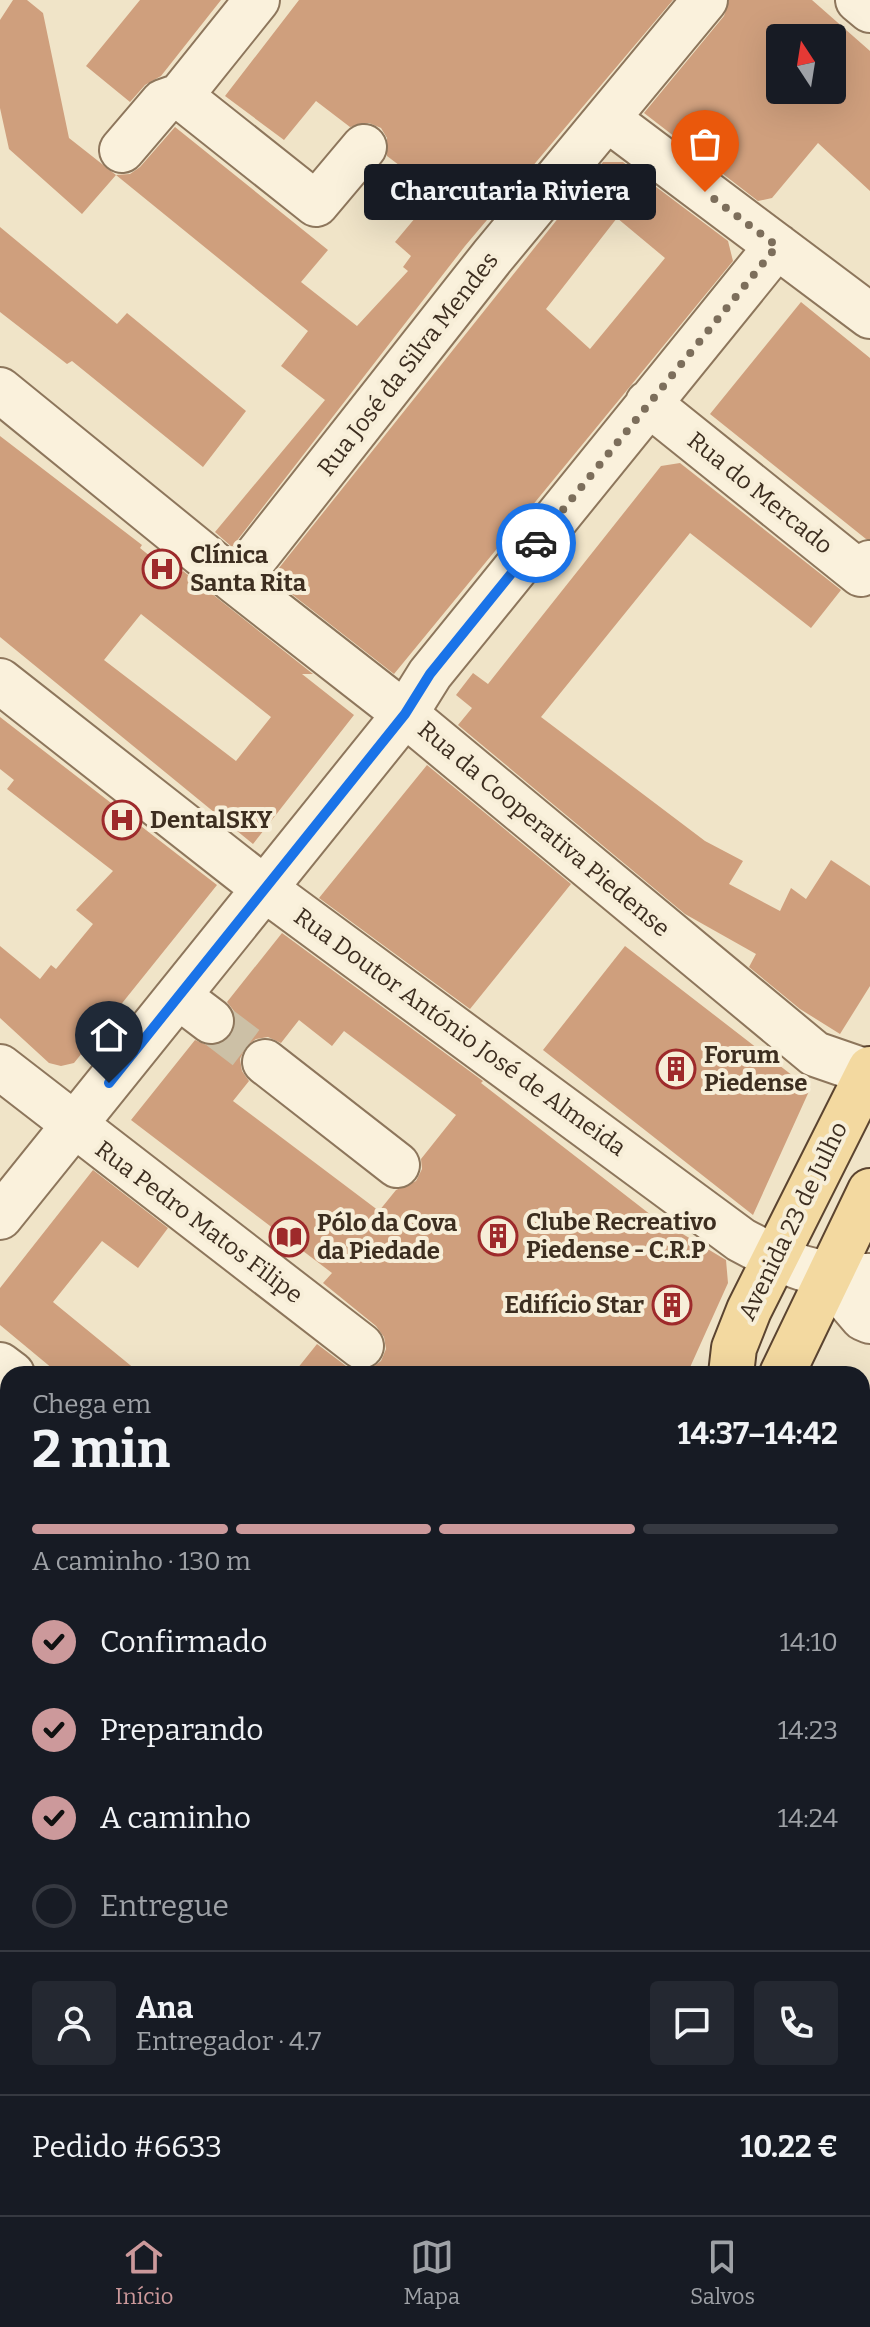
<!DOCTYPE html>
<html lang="pt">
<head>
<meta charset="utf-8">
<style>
	:root { --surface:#171b24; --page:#242831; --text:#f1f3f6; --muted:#9ea1a6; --line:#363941; --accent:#cc999b }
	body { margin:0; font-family:Bitter,serif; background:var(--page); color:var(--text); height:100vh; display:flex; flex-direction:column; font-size:30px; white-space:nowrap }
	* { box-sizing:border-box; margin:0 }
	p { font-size:26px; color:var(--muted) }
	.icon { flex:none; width:44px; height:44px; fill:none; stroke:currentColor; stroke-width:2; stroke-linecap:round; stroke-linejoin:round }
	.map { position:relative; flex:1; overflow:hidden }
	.panel { position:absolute; left:0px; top:1366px; width:870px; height:850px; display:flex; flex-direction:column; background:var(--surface); border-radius:24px 24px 0 0; box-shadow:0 8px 32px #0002 }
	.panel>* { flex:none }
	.needle { width:52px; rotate:348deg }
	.controls { position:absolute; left:766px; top:24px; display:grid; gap:16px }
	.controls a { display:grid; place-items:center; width:80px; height:80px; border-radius:8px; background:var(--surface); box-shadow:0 8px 32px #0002; font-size:40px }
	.pin { position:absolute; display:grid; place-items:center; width:68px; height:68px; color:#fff; margin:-82px -34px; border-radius:50% 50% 50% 0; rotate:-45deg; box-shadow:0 0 8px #0007 }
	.pin .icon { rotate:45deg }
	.courier { position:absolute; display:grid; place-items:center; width:80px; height:80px; margin:-40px; border:6px solid #1a73e8; border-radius:50%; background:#fff; color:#222; box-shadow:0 2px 10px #0007 }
	.bubble { position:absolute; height:56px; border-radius:8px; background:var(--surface); box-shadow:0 8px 32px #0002; font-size:26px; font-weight:700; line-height:56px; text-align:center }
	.head em { font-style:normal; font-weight:700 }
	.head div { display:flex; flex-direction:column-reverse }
	.head { display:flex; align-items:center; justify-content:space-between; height:136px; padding:0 32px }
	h1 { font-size:52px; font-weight:700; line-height:60px }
	.bar { display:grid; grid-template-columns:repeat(4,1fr); gap:12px 8px; align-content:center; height:96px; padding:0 32px }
	.bar i { height:10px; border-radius:6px; background:var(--line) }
	.bar .current { background:var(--accent) }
	.bar p { grid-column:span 4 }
	.line { display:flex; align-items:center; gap:20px; padding:0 32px; border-top:2px solid var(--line) }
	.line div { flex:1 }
	.round { display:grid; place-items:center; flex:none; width:84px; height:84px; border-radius:8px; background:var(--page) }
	ol { padding:0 32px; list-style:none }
	li { display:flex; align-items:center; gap:24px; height:88px }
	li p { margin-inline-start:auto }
	li .icon { padding:8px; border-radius:50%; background:var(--accent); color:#111; stroke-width:4 }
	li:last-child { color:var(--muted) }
	li i { width:44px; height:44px; border:4px solid var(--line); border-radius:50% }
	.menu { display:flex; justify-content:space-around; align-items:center; height:112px; border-top:2px solid var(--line); background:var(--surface); font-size:22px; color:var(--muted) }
	.menu a { display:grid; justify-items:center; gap:4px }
	.menu .current { color:var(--accent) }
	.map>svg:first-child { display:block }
	.building { fill:#cf9f7d; fill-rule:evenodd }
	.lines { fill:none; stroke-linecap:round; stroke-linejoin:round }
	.minor-tunnel { stroke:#ccc0a6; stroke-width:44; stroke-dasharray:44 22; stroke-linecap:butt }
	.minor-casing { stroke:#8d765c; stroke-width:48 }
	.major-casing { stroke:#5b4430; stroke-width:48 }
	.minor { stroke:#faf1dc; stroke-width:44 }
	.major { stroke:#f3d9a0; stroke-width:44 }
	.done { stroke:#7c6e5b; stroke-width:8; stroke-dasharray:0 14.4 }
	.route { stroke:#1a73e8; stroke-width:10 }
	.labels { text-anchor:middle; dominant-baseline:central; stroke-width:8; stroke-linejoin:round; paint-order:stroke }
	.street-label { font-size:24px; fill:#3d2e20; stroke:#f7eed8 }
	.poi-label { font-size:24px; font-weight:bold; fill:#3d2e20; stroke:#f7eed8; text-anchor:start }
</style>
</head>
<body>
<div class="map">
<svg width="870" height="2215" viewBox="0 0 870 2215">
	<rect width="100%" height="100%" fill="#f0e4c8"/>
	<path class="building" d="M13 0H27L43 13 69 138 116 175 82 214 9 149 0 108V20Z
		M140 0H221L161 76 145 85 130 102 86 66Z
		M299 0H673L465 246 232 547 215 532 325 400 281 366 308 331 116 175 130 174 140 167 175 127 328 250 301 282 357 326 408 271 403 267 411 256 395 242 436 193 387 156V138L381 128 369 123 350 127 316 101 284 140 225 96Z
		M729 0H812L870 51V191L818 143 772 198 758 201 644 113 724 16ZM780 38H832V90H780Z
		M603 162H623L728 241 733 261 394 674 271 578ZM617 218 665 258 590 349 546 309Z
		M0 227 117 324 127 313 246 411 203 467 72 361 67 364 0 312Z
		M801 302 870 358V539H866L710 414Z
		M0 436 142 545 140 548 177 578 183 571 313 674H302L354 715 253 844 0 637ZM141 614 271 717 236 761 104 660Z
		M680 463 841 590 811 628 690 533 541 717 705 841 743 861 729 884 780 911 791 888 806 899 831 860 870 886V986L840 1034 800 1009 749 967 756 954 685 914 458 725 472 708 456 695 473 673 488 684 661 466Z
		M0 717 217 885 74 1063 61 1066 49 1063 0 1018V946L40 979 51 965 56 969 93 924 76 910 113 871 7 789 14 780 0 769Z
		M427 765 571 884 470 1009 319 898Z
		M282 933 483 1081 481 1083 651 1215 726 1260 728 1283 687 1374H293L317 1344 346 1366 358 1371 370 1369 381 1361 386 1349 384 1337 376 1326 323 1283 332 1273 131 1120 195 1040 209 1046 220 1044 230 1037 236 1023 234 1011 227 1002ZM299 1020 332 1046 344 1031 456 1115 421 1159 422 1169 416 1181 396 1190 379 1211 233 1101 249 1081 242 1071 240 1059 246 1046 256 1039 268 1037 281 1043Z
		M625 946 810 1089 753 1215 543 1050Z
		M93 1170 168 1228 138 1268 102 1241 53 1302 141 1374H59L0 1325V1288Z"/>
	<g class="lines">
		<path class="minor-tunnel" d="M211 1021 265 1062"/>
		<defs>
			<path id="minor" d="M257 0 180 96 316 204 364 147
				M858 0 870 10
				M609 120 870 316
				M122 150 163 102 180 96
				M0 390 236 582 405 714 815 1054 870 1073
				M648 403 861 574 870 563
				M236 582 492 257 705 0
				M0 681 265 889 741 1240C789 1266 815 1277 870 1276
				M178 996 211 1021
				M265 1062 397 1165
				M0 1067 361 1346
				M0 1217 405 714 430 674 777 246
				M828 1277 863 1318 870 1321
				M0 1365 12 1374
				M862 2035 870 2030
				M0 2111 8 2117
				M127 2208 136 2215
				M587 2208 596 2215
				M336 2215 339 2208
				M789 2215V2208"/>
			<path id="major" d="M731 1374 734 1348 749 1310 870 1069
				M782 1374 870 1191
				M692 2215V2208"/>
		</defs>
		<use href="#minor" class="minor-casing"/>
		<use href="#major" class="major-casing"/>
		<use href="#minor" class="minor"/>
		<use href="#major" class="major"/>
	</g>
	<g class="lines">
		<path class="done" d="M536 543 777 246 705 192"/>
		<path class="route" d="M109 1083 405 714 430 674 536 543"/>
	</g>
	<defs>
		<symbol id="hospital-ring" viewBox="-11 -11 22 22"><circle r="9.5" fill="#f7eed8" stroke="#9e2a2b" stroke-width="1.5"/><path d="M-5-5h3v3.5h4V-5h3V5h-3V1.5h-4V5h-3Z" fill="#9e2a2b"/></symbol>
		<symbol id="building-ring" viewBox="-11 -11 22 22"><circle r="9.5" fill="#f7eed8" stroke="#9e2a2b" stroke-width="1.5"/><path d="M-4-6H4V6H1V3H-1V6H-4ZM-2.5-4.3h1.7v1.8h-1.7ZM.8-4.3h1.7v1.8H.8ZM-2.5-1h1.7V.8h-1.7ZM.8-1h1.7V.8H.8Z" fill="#9e2a2b"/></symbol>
		<symbol id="library-ring" viewBox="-11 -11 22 22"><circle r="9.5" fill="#f7eed8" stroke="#9e2a2b" stroke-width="1.5"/><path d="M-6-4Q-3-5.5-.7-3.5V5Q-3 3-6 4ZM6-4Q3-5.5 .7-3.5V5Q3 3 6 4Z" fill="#9e2a2b"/></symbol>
	</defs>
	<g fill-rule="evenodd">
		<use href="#hospital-ring" x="140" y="547" width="44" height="44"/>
		<use href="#hospital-ring" x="100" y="798" width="44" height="44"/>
		<use href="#building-ring" x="654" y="1047" width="44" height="44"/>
		<use href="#building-ring" x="476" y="1214" width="44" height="44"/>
		<use href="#library-ring" x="267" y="1215" width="44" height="44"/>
		<use href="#building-ring" x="650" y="1283" width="44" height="44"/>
	</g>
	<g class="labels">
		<g class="street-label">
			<text transform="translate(408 364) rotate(-52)">Rua José da Silva Mendes</text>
			<text transform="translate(760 493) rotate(39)">Rua do Mercado</text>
			<text transform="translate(544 829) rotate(40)">Rua da Cooperativa Piedense</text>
			<text transform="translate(460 1032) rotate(36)">Rua Doutor António José de Almeida</text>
			<text transform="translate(793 1221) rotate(-64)">Avenida 23 de Julho</text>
			<text transform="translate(199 1222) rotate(37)">Rua Pedro Matos Filipe</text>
		</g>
		<g class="poi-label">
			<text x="190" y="555">Clínica<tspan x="190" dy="28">Santa Rita</tspan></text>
			<text x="150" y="820">DentalSKY</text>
			<text x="704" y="1055">Forum<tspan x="704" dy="28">Piedense</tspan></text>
			<text x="526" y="1222">Clube Recreativo<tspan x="526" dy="28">Piedense - C.R.P</tspan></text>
			<text x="317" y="1223">Pólo da Cova<tspan x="317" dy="28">da Piedade</tspan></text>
			<text x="644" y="1305" text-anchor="end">Edifício Star</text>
		</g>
	</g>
</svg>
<div class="controls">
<a><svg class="needle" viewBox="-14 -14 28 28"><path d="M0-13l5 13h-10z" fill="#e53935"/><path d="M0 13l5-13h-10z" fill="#9ea1a6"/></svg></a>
</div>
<div class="pin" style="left:705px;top:192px;background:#ea580c"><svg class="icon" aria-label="bag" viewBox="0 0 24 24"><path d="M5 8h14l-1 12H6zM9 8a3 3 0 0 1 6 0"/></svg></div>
<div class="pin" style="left:109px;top:1083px;background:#1f2937"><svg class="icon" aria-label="home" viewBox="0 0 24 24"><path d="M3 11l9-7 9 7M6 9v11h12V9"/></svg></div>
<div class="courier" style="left:536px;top:543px"><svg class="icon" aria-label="car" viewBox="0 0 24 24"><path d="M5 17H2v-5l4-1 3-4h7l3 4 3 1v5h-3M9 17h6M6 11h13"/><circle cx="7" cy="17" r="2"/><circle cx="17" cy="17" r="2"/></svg></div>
<div class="bubble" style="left:364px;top:164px;width:292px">Charcutaria Riviera</div>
<section class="panel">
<div class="head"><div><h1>2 min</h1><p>Chega em</p></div><em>14:37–14:42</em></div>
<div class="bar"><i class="current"></i><i class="current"></i><i class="current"></i><i></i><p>A caminho · 130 m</p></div>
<ol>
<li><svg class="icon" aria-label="check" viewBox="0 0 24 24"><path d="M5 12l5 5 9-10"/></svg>Confirmado<p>14:10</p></li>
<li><svg class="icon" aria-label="check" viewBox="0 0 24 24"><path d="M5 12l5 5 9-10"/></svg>Preparando<p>14:23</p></li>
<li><svg class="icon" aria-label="check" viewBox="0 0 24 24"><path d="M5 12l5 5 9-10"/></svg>A caminho<p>14:24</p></li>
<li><i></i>Entregue</li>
</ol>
<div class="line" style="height:144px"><a class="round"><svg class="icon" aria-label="person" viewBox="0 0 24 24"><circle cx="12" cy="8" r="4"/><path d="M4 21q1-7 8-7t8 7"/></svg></a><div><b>Ana</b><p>Entregador · 4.7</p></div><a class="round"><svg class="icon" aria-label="chat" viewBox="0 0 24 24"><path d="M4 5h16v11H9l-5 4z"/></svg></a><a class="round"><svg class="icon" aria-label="phone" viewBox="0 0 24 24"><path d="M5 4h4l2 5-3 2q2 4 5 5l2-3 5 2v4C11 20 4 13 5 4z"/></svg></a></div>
<div class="line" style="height:104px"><div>Pedido #6633</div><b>10.22 €</b></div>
</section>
</div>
<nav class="menu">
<a class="current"><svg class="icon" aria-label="home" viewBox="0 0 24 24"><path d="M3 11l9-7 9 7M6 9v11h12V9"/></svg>Início</a>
<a><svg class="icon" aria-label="map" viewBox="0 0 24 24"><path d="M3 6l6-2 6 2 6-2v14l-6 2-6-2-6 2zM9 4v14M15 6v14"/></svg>Mapa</a>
<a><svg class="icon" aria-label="saved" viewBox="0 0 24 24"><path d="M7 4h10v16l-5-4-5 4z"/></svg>Salvos</a>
</nav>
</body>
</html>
